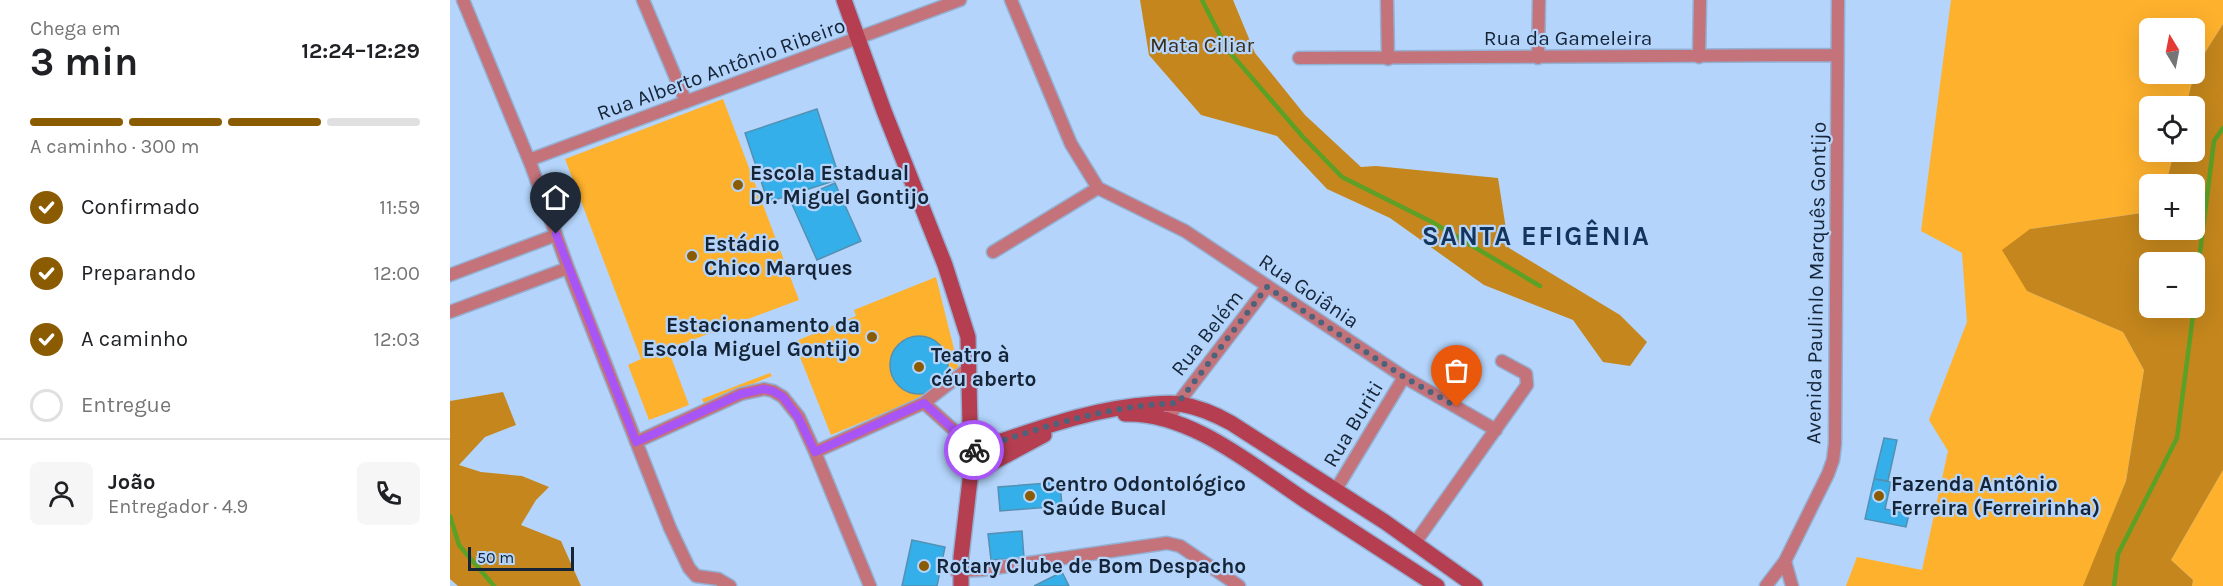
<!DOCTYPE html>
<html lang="pt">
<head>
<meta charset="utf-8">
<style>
	:root { --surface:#fff; --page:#f6f6f6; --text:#202124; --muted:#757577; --line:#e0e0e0; --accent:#8a5b00 }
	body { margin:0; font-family:Karla,sans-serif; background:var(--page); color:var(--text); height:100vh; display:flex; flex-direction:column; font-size:22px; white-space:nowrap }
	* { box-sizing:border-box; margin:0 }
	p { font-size:20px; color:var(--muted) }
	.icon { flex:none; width:33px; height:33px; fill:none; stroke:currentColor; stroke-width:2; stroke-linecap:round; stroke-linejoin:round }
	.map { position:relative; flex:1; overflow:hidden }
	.panel { display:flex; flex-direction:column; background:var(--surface); width:450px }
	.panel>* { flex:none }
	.needle { width:39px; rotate:350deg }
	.tools { position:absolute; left:1689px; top:18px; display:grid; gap:12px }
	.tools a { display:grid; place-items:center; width:66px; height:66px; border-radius:9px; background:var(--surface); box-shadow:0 6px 24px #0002; font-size:30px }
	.scale { position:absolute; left:18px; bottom:15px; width:106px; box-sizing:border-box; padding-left:6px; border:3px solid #152436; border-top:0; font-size:16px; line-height:21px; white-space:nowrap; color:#152436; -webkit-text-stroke:4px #b4d4fb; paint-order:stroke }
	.pin { position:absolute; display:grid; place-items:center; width:51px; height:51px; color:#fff; margin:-62px -26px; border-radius:50% 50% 50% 0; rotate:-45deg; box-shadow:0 0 6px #0007 }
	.pin .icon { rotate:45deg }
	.courier { position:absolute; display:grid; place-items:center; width:60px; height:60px; margin:-30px; border:4px solid #a855f7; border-radius:50%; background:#fff; color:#222; box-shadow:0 2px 8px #0007 }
	.head em { font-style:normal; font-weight:700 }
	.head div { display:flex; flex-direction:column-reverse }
	.head { display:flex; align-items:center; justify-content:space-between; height:102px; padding:0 30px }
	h1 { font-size:39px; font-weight:700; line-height:45px }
	.bar { display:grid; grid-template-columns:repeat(4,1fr); gap:9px 6px; align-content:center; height:72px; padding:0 30px }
	.bar i { height:8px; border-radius:4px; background:var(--line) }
	.bar .selected { background:var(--accent) }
	.bar p { grid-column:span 4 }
	.line { display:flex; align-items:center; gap:15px; padding:0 30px; border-top:2px solid var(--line) }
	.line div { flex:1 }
	.round { display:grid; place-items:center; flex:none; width:63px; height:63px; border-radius:9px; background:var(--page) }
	ol { padding:0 30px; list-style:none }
	li { display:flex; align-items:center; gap:18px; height:66px }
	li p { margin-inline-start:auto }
	li .icon { padding:6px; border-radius:50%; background:var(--accent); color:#fff; stroke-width:4 }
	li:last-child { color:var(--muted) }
	li i { width:33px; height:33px; border:3px solid var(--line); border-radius:50% }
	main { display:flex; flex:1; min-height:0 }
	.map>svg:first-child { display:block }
	.green { fill:#feb12d; fill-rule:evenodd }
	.forest { fill:#c5871d; fill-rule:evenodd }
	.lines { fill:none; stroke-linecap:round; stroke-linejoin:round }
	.stream { stroke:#5ca026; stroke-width:4.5 }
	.building { fill:#35afe9; stroke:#5490b2; stroke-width:1.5 }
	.street-casing { stroke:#94b1d4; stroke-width:15 }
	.secondary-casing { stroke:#94b1d4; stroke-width:18 }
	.street { stroke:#c4737a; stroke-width:12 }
	.secondary { stroke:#b63e51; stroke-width:15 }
	.done { stroke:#4d627b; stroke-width:6; stroke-dasharray:0 10.8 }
	.route { stroke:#a855f7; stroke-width:8 }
	.poi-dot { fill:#8a5b00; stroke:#b4d4fb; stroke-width:2 }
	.labels { text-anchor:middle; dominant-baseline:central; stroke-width:4.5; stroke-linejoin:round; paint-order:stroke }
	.street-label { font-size:21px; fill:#152436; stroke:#b4d4fb }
	.park-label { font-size:21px; fill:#3a2b16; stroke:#b4d4fb }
	.poi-label { font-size:21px; font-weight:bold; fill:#152436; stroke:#b4d4fb; text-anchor:start }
	.district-label { font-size:27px; font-weight:bold; letter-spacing:1.5px; fill:#13355d; stroke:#b4d4fb }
</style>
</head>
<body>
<main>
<section class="panel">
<div class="head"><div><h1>3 min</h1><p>Chega em</p></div><em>12:24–12:29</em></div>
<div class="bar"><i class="selected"></i><i class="selected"></i><i class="selected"></i><i></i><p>A caminho · 300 m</p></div>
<ol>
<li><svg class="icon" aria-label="check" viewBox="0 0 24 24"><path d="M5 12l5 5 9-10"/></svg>Confirmado<p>11:59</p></li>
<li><svg class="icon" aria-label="check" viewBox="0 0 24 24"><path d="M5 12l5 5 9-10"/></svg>Preparando<p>12:00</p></li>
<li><svg class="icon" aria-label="check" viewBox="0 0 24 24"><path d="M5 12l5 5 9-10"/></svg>A caminho<p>12:03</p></li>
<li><i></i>Entregue</li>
</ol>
<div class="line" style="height:108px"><a class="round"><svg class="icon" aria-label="person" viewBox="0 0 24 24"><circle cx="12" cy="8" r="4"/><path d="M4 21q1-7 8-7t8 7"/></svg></a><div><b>João</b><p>Entregador · 4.9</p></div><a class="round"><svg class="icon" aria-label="phone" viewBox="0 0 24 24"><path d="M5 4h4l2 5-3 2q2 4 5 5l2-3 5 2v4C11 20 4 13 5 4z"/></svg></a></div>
</section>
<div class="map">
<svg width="1773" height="586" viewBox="0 0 1773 586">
	<rect width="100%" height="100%" fill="#b4d4fb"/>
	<path class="green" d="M1501 0H1773V24L1746 67 1736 106H1700V152H1724L1716 184H1700L1699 212 1580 229 1577 291 1673 332 1694 370 1676 481 1634 586H1396L1407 557 1472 570 1498 451 1479 420 1517 322 1512 253 1471 231ZM1700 28H1744V74H1700Z
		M273 99 349 300 218 349 239 405 199 420 178 365 191 359 115 159Z
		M486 277 509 369 487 391 381 435 344 342 406 316 404 310Z
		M320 373 322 376 254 404 252 399Z
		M1773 470V586H1742L1743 580 1721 560Z"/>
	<path class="forest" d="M690 0H783L805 53 855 115 911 167 926 166 1048 178 1059 248 1170 315 1197 342 1180 366 1153 362 1123 320 1034 285 940 218 877 189 827 136 751 115 699 55Z
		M1773 24V470L1721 560 1743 580 1742 586H1633L1676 481 1694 370 1673 332 1577 291 1552 250 1580 229 1699 212 1700 230H1744V184H1716L1724 152H1744V106H1736L1746 67ZM1700 262H1744V308H1700Z
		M53 392 66 425 35 437 9 465 31 472 72 476 99 487 86 500 71 525 111 541 131 586H8L0 579V401Z"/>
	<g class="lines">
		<path class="stream" d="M752 0 777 49 853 137 892 177 982 222 1090 286
			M1744 300 1764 141 1773 128
			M0 516 9 545 44 586
			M1664 586 1668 554 1727 438 1744 308"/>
	</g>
	<path class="building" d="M367 109 390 179 318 202 295 133Z
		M385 183 411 241 367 260 341 202Z
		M440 365a29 29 0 1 1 58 0a29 29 0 1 1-58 0Z
		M1434 438 1447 440 1438 481 1424 479Z
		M1424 479 1441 482 1435 509 1459 514 1456 527 1415 519Z
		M610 482 612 506 550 511 548 487Z
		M572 531 574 558 541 560 538 534Z
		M462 540 495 547 487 586H452Z
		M612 572 619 586H584Z"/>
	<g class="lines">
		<defs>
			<path id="street" d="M13 0 81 165 118 268 220 528 239 568 246 576 268 579 280 586
				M193 0 236 102
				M561 0 621 144 648 188
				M937 0 938 59
				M1249 57 1250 0
				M849 58 1387 55
				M1088 58 1089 0
				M79 160 510 0
				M648 188 735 231 954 377 1046 430
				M543 252 648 188
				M0 275 106 235
				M0 312 118 268
				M474 403 505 431 521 438
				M718 420 728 403 817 287
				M186 442 291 394 314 389 323 391 333 397 349 417 365 452 420 586
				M365 452 474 403 519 368
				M885 491 954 377
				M965 543 1077 385 1076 374 1052 361
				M1335 561 1342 586
				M506 571 531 570 717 543 730 546 789 586
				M1316 586 1335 561 1378 474 1383 460 1385 444 1388 0"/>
			<path id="secondary" d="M394 0 434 111 495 265 518 337 521 471 511 557V586
				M675 414C740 412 802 465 853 499 898 528 942 557 987 586
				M521 451C580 432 640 408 703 404 711 404 721 402 730 404 748 407 765 414 781 423L935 522 1025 586
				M521 471 540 464 594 435"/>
		</defs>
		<use href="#street" class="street-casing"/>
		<use href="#secondary" class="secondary-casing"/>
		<use href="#street" class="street"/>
		<use href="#secondary" class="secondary"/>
	</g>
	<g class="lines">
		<path class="done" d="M524 450C594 427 653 406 728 403L817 287 954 377 1007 407"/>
		<path class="route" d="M106 234 186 442 291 394 314 389 323 391 333 397 348 417 365 452 474 403 505 431 521 438V451L524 450"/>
	</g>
	<g class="poi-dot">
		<circle cx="288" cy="185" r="6"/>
		<circle cx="242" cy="256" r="6"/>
		<circle cx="422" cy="337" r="6"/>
		<circle cx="469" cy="367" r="6"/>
		<circle cx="580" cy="496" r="6"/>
		<circle cx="1429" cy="496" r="6"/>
		<circle cx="474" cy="566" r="6"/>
	</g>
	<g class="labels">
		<g class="street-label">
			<text x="1118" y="38">Rua da Gameleira</text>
			<text transform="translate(271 69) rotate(-20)">Rua Alberto Antônio Ribeiro</text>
			<text transform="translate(1366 283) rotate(-89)">Avenida Paulinlo Marquês Gontijo</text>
			<text transform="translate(859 291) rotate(34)">Rua Goiânia</text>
			<text transform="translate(757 333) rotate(-52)">Rua Belém</text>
			<text transform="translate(903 424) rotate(-59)">Rua Buriti</text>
		</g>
		<g class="park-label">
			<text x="752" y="45">Mata Ciliar</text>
		</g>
		<g class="poi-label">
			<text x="300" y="173">Escola Estadual<tspan x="300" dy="24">Dr. Miguel Gontijo</tspan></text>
			<text x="254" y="244">Estádio<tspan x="254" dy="24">Chico Marques</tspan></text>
			<text x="410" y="325" text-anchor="end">Estacionamento da<tspan x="410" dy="24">Escola Miguel Gontijo</tspan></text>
			<text x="481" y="355">Teatro à<tspan x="481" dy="24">céu aberto</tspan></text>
			<text x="592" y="484">Centro Odontológico<tspan x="592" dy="24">Saúde Bucal</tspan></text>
			<text x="1441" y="484">Fazenda Antônio<tspan x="1441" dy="24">Ferreira (Ferreirinha)</tspan></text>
			<text x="486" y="566">Rotary Clube de Bom Despacho</text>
		</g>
		<g class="district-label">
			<text x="1086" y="236">SANTA EFIGÊNIA</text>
		</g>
	</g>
</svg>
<div class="tools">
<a><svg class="needle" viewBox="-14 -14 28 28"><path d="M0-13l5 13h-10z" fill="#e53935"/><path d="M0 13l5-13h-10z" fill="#757577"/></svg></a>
<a><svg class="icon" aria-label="locate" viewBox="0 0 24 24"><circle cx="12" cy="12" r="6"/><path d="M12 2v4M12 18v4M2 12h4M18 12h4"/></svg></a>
<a>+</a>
<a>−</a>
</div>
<div class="scale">50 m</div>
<div class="pin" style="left:1007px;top:407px;background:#ea580c"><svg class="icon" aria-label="bag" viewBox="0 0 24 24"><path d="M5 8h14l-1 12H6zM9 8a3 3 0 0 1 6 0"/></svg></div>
<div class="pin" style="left:106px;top:234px;background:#1f2937"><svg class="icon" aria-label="home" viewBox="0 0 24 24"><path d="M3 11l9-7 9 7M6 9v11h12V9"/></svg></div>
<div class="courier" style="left:524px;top:450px"><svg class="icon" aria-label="bike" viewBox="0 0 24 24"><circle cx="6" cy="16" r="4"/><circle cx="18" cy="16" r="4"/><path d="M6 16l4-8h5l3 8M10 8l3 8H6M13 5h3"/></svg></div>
</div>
</main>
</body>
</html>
